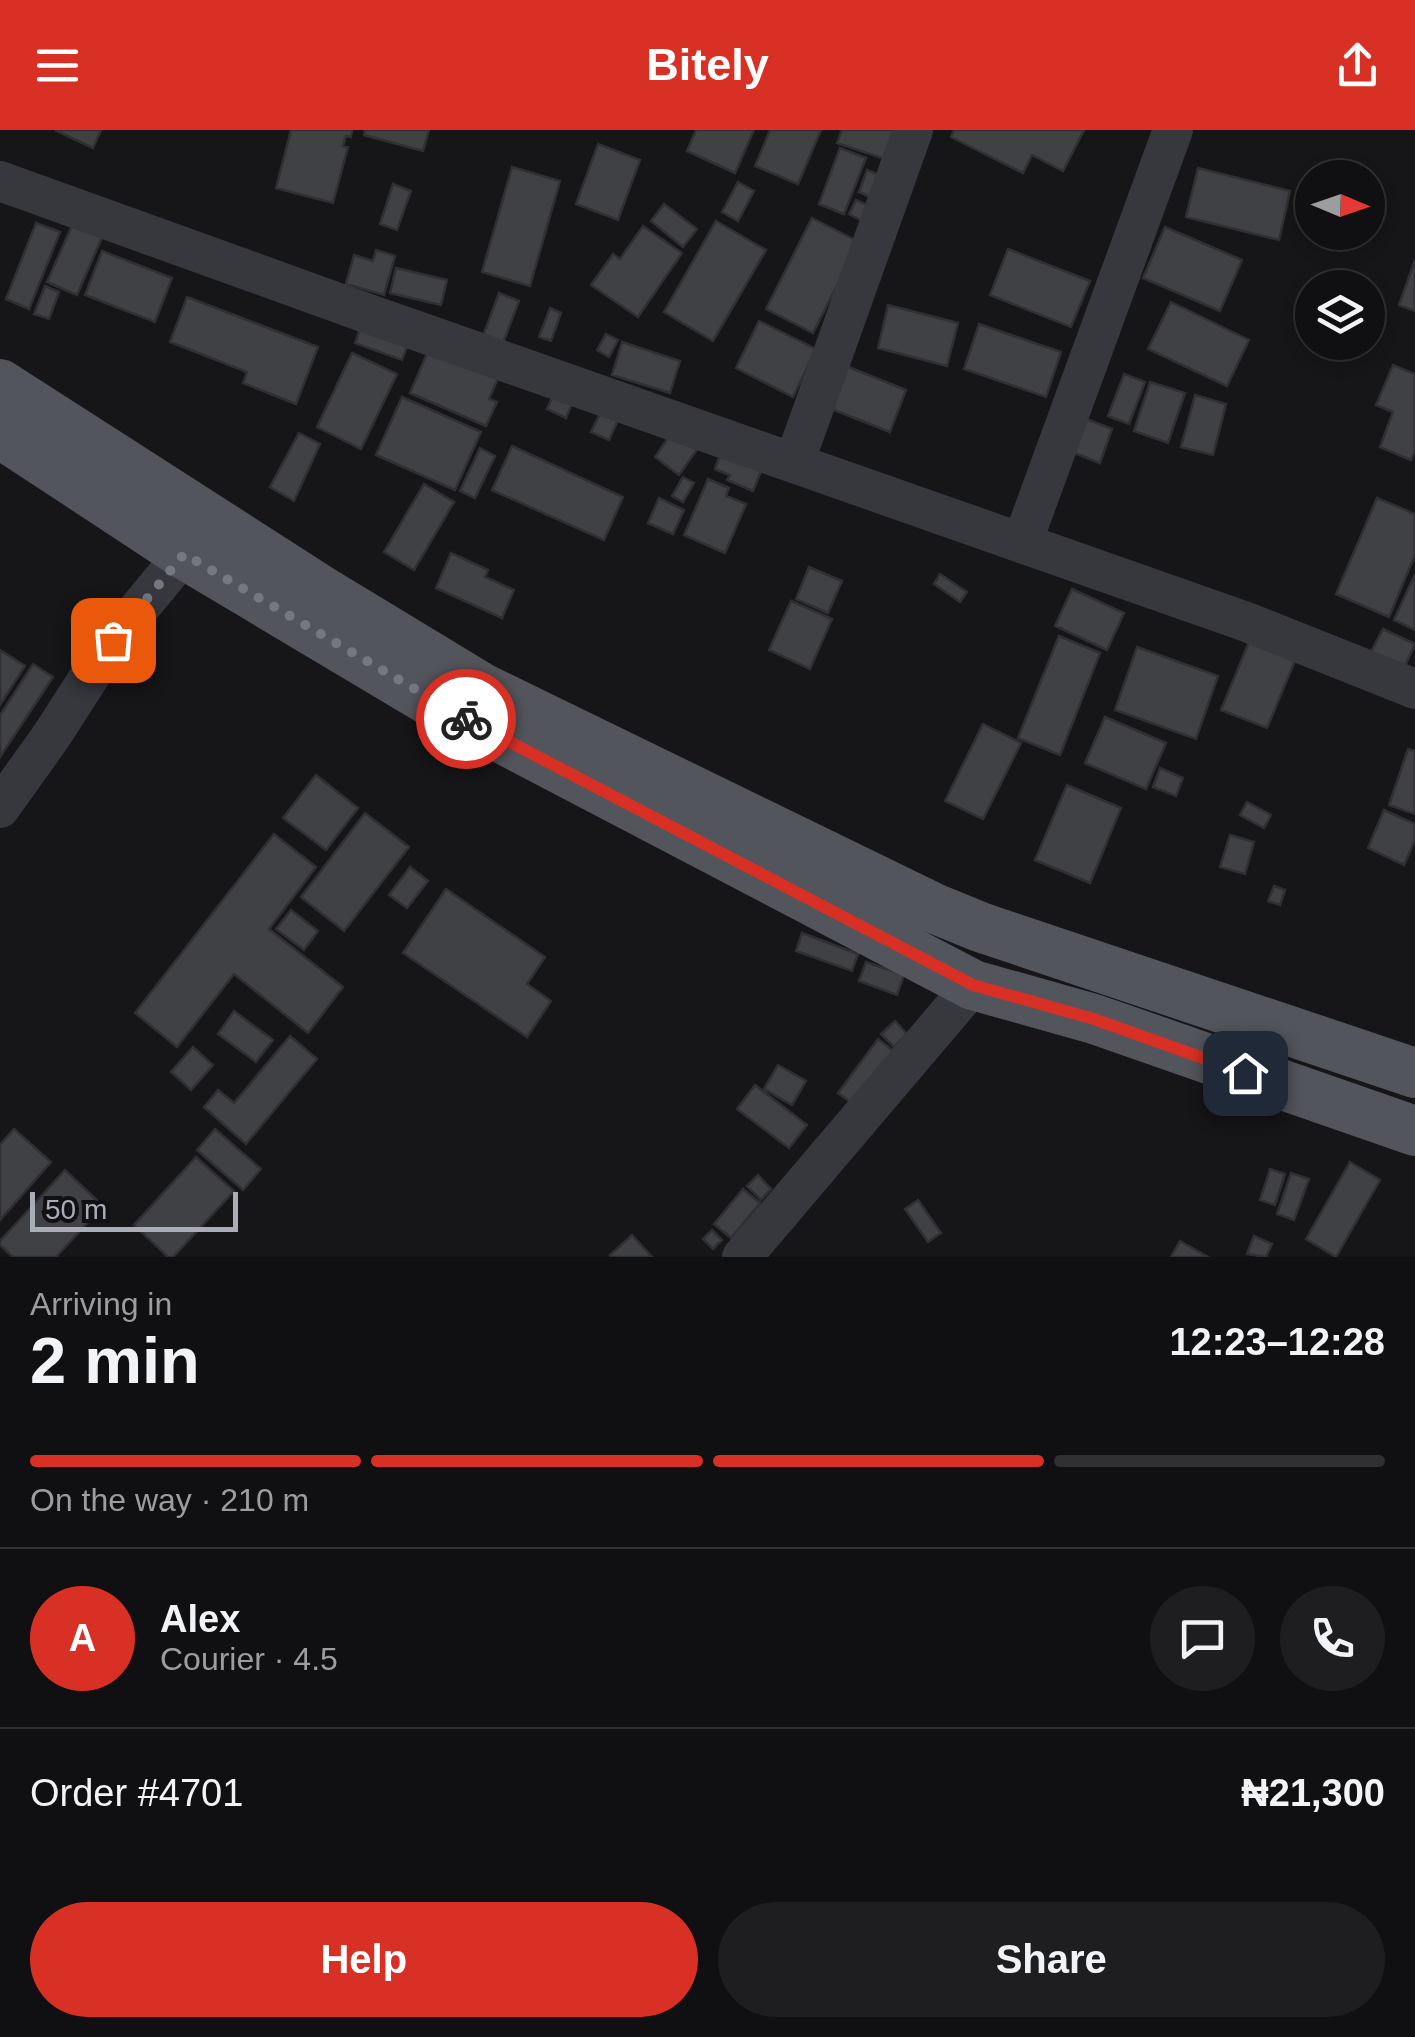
<!DOCTYPE html>
<html lang="en">
<head>
<meta charset="utf-8">
<style>
	:root { --surface:#101012; --page:#1e1e20; --text:#f1f3f6; --muted:#9c9d9f; --line:#303032; --accent:#d93025 }
	body { margin:0; font-family:Arial,sans-serif; background:var(--page); color:var(--text); height:100vh; display:flex; flex-direction:column; font-size:38px; white-space:nowrap }
	* { box-sizing:border-box; margin:0 }
	p { font-size:32px; color:var(--muted) }
	.icon { flex:none; width:55px; height:55px; fill:none; stroke:currentColor; stroke-width:2; stroke-linecap:round; stroke-linejoin:round }
	.map { position:relative; height:1127px; overflow:hidden }
	.sheet { display:flex; flex-direction:column; background:var(--surface); flex:1 }
	.sheet>* { flex:none }
	.needle { width:65px; rotate:92deg }
	.tools { position:absolute; left:1295px; top:30px; display:grid; gap:20px }
	.tools a { display:grid; place-items:center; width:90px; height:90px; border-radius:50%; background:var(--surface); box-shadow:0 5px 15px #0003,0 0 0 2px var(--line); font-size:50px }
	.scale { position:absolute; left:30px; bottom:25px; width:208px; box-sizing:border-box; padding-left:10px; border:5px solid #a8adb8; border-top:0; font-size:28px; line-height:35px; white-space:nowrap; color:#a8adb8; -webkit-text-stroke:8px #111113; paint-order:stroke }
	.pin { position:absolute; display:grid; place-items:center; width:85px; height:85px; color:#fff; margin:-42px; border-radius:20px; box-shadow:0 5px 15px #0006 }
	.courier { position:absolute; display:grid; place-items:center; width:100px; height:100px; margin:-50px; border:8px solid #d93025; border-radius:50%; background:#fff; color:#222; box-shadow:0 2px 12px #0007 }
	.head em { font-style:normal; font-weight:700 }
	.head div { display:flex; flex-direction:column-reverse }
	.head { display:flex; align-items:center; justify-content:space-between; height:170px; padding:0 30px }
	h1 { font-size:65px; font-weight:700; line-height:75px }
	.bar { display:grid; grid-template-columns:repeat(4,1fr); gap:15px 10px; align-content:center; height:120px; padding:0 30px }
	.bar i { height:12px; border-radius:8px; background:var(--line) }
	.bar .selected { background:var(--accent) }
	.bar p { grid-column:span 4 }
	.line { display:flex; align-items:center; gap:25px; padding:0 30px; border-top:2px solid var(--line) }
	.line div { flex:1 }
	.round { display:grid; place-items:center; flex:none; width:105px; height:105px; border-radius:52px; background:var(--page) }
	.primary-button { display:flex; gap:20px; margin-top:auto; padding:20px 30px }
	.primary-button a { flex:1; height:115px; border-radius:60px; background:var(--accent); color:#fff; font-size:40px; font-weight:700; line-height:115px; text-align:center }
	.primary-button a+a { background:var(--page); color:var(--text) }
	header { display:flex; justify-content:space-between; align-items:center; height:130px; padding:0 30px; background:var(--accent); color:#fff; font-size:45px; font-weight:700 }
	.map>svg:first-child { display:block }
	.building { fill:#404145; stroke:#303034; stroke-width:2.5 }
	.lines { fill:none; stroke-linecap:round; stroke-linejoin:round }
	.minor { stroke:#37383d; stroke-width:40 }
	.major { stroke:#53555c; stroke-width:50 }
	.done { stroke:#757880; stroke-width:10; stroke-dasharray:0 18 }
	.route { stroke:#d93025; stroke-width:12 }
</style>
</head>
<body>
<header><svg class="icon" aria-label="menu" viewBox="0 0 24 24"><path d="M4 6h16M4 12h16M4 18h16"/></svg>Bitely<svg class="icon" aria-label="share" viewBox="0 0 24 24"><path d="M12 15V3M7 8l5-5 5 5M5 13v7h14v-7"/></svg></header>
<div class="map">
<svg width="1415" height="1127" viewBox="0 0 1415 1127">
	<rect width="100%" height="100%" fill="#161618"/>
	<path class="building" d="M55 0H101L93 18Z
		M291 0H352L351 7 346 6 343 16 348 17 333 73 276 58Z
		M365 0H429L423 21 364 5Z
		M696 0H754L735 43 687 21Z
		M770 0H821L798 54 755 36Z
		M842 0H896L885 29 837 13Z
		M954 0H1084L1063 41 1032 25 1023 43 951 7Z
		M598 14 640 30 618 90 576 74Z
		M840 18 866 28 844 84 819 74Z
		M512 37 560 51 530 156 482 142Z
		M1198 38 1290 61 1279 110 1186 87Z
		M867 40 886 48 877 70 859 62Z
		M738 52 754 61 738 91 722 82Z
		M393 54 411 61 397 100 380 94Z
		M856 70 873 78 866 93 849 84Z
		M664 74 697 99 683 117 651 91Z
		M812 88 859 112 813 203 766 179Z
		M74 91 103 105 77 165 47 152Z
		M716 91 766 120 713 211 664 182Z
		M36 93 60 102 29 179 6 169Z
		M643 96 682 123 638 187 591 155 613 124 620 129Z
		M1165 97 1242 130 1220 181 1143 148Z
		M1008 119 1090 151 1071 197 990 165Z
		M376 120 395 126 384 165 346 154 354 125 373 131Z
		M102 121 172 148 155 192 85 165Z
		M1415 130V181L1399 175Z
		M396 138 447 150 441 175 390 163Z
		M45 156 59 162 49 189 34 184Z
		M499 163 519 171 503 213 483 206Z
		M187 167 318 217 296 274 243 253 247 242 170 212Z
		M1171 172 1249 210 1227 256 1148 219Z
		M888 175 958 193 947 236 878 218Z
		M550 178 561 183 551 211 539 207Z
		M363 191 410 208 402 230 355 213Z
		M759 191 816 219 793 267 736 238Z
		M979 194 1061 222 1046 267 964 239Z
		M606 204 618 210 609 227 597 220Z
		M622 212 680 231 670 263 612 245Z
		M429 219 498 248 489 269 497 272 486 296 410 263Z
		M352 223 397 244 361 319 317 297Z
		M1393 235 1415 244V321L1411 330 1380 317 1393 282 1376 275Z
		M846 236 906 260 890 302 829 278Z
		M1124 244 1145 252 1129 294 1108 286Z
		M1150 252 1185 263 1168 313 1134 301Z
		M556 259 575 267 566 288 547 279Z
		M1195 265 1226 274 1213 325 1181 317Z
		M402 267 481 302 455 360 376 325Z
		M602 280 619 288 609 310 591 302Z
		M1084 288 1112 299 1100 333 1072 322Z
		M673 301 698 318 679 345 655 327Z
		M299 303 320 314 294 371 270 357Z
		M512 316 623 367 604 410 492 360Z
		M480 318 495 326 475 368 460 361Z
		M720 325 761 341 753 361 727 350 730 345 715 339Z
		M683 347 694 353 683 372 672 366Z
		M708 349 729 358 726 366 746 374 725 423 684 405Z
		M424 354 454 372 414 440 384 422Z
		M659 368 684 380 673 404 648 393Z
		M1377 368 1415 384V425L1389 487 1336 464Z
		M451 423 488 440 485 447 514 460 502 488 436 458Z
		M809 437 842 451 828 483 796 469Z
		M940 444 967 462 960 472 934 454Z
		M1415 444V500L1394 490Z
		M1072 459 1124 483 1107 520 1055 496Z
		M791 471 832 489 810 539 769 520Z
		M1383 499 1415 514 1404 538 1371 522Z
		M1059 506 1100 523 1060 625 1018 608Z
		M1251 507 1297 526 1267 598 1221 580Z
		M1137 517 1218 546 1196 609 1115 580Z
		M0 520 25 536 0 575Z
		M33 534 53 547 0 627V585Z
		M1105 587 1166 613 1146 659 1085 633Z
		M983 594 1021 613 983 689 945 671Z
		M1408 619 1415 621V684L1389 675Z
		M1160 638 1183 648 1176 666 1153 657Z
		M316 645 358 678 326 720 283 688Z
		M1067 655 1121 678 1090 753 1035 730Z
		M1247 672 1271 685 1264 698 1240 685Z
		M1384 680 1415 694V710L1404 735 1368 718Z
		M365 683 409 717 344 801 301 767Z
		M274 704 316 737 269 799 343 857 308 903 234 844 177 917 135 883Z
		M1230 705 1254 712 1245 744 1220 737Z
		M410 737 428 751 407 778 389 765Z
		M1274 756 1285 760 1280 775 1268 771Z
		M446 759 545 827 527 854 551 871 527 907 403 823Z
		M291 780 318 801 304 820 276 799Z
		M802 803 858 824 852 841 796 821Z
		M866 832 904 845 897 865 859 851Z
		M234 881 273 910 256 932 218 904Z
		M895 891 907 904 894 917 881 904Z
		M290 906 317 929 246 1014 204 977 218 960 234 973Z
		M878 909 896 923 856 976 838 963Z
		M193 917 213 935 191 960 171 942Z
		M778 935 806 951 792 975 764 959Z
		M755 955 807 995 789 1018 737 979Z
		M14 999 51 1032 0 1090V1015Z
		M215 999 261 1039 243 1060 197 1020Z
		M196 1027 234 1061 173 1127H168L134 1095Z
		M1350 1032 1380 1050 1336 1127 1306 1109Z
		M1270 1039 1285 1044 1275 1075 1260 1070Z
		M65 1040 103 1076 56 1127H13L0 1115V1111Z
		M1291 1043 1309 1049 1294 1090 1277 1084Z
		M758 1045 771 1059 761 1070 747 1056Z
		M743 1059 760 1073 731 1108 714 1094Z
		M918 1070 941 1103 928 1112 905 1079Z
		M712 1100 722 1110 713 1119 703 1109Z
		M632 1105 652 1127H611L610 1125Z
		M1254 1106 1272 1114 1266 1127 1247 1124Z
		M1180 1111 1208 1127H1171Z"/>
	<g class="lines">
		<path class="minor" d="M0 51 366 183 1244 491 1415 559
			M794 333 913 0
			M1022 413 1173 0
			M0 678 52 605 113 510 184 424
			M742 1127 973 855"/>
		<path class="major" d="M0 254 327 464 482 558 936 779 980 797 1415 943
			M0 303 184 424 427 569 973 855 1094 889 1415 1001"/>
	</g>
	<g class="lines">
		<path class="done" d="M113 510 184 424 466 589"/>
		<path class="route" d="M466 589 973 855 1094 889 1245 943"/>
	</g>
</svg>
<div class="tools">
<a><svg class="needle" viewBox="-14 -14 28 28"><path d="M0-13l5 13h-10z" fill="#e53935"/><path d="M0 13l5-13h-10z" fill="#9c9d9f"/></svg></a>
<a><svg class="icon" aria-label="layers" viewBox="0 0 24 24"><path d="M12 4l9 5-9 5-9-5zM3 14l9 5 9-5"/></svg></a>
</div>
<div class="scale">50 m</div>
<div class="pin" style="left:113px;top:510px;background:#ea580c"><svg class="icon" aria-label="bag" viewBox="0 0 24 24"><path d="M5 8h14l-1 12H6zM9 8a3 3 0 0 1 6 0"/></svg></div>
<div class="pin" style="left:1245px;top:943px;background:#1f2937"><svg class="icon" aria-label="home" viewBox="0 0 24 24"><path d="M3 11l9-7 9 7M6 9v11h12V9"/></svg></div>
<div class="courier" style="left:466px;top:589px"><svg class="icon" aria-label="bike" viewBox="0 0 24 24"><circle cx="6" cy="16" r="4"/><circle cx="18" cy="16" r="4"/><path d="M6 16l4-8h5l3 8M10 8l3 8H6M13 5h3"/></svg></div>
</div>
<section class="sheet">
<div class="head"><div><h1>2 min</h1><p>Arriving in</p></div><em>12:23–12:28</em></div>
<div class="bar"><i class="selected"></i><i class="selected"></i><i class="selected"></i><i></i><p>On the way · 210 m</p></div>
<div class="line" style="height:180px"><b class="round" style="background:var(--accent);color:#fff">A</b><div><b>Alex</b><p>Courier · 4.5</p></div><a class="round"><svg class="icon" aria-label="chat" viewBox="0 0 24 24"><path d="M4 5h16v11H9l-5 4z"/></svg></a><a class="round"><svg class="icon" aria-label="phone" viewBox="0 0 24 24"><path d="M5 4h4l2 5-3 2q2 4 5 5l2-3 5 2v4C11 20 4 13 5 4z"/></svg></a></div>
<div class="line" style="height:130px"><div>Order #4701</div><b>₦21,300</b></div>
<div class="primary-button"><a>Help</a><a>Share</a></div>
</section>
</body>
</html>
